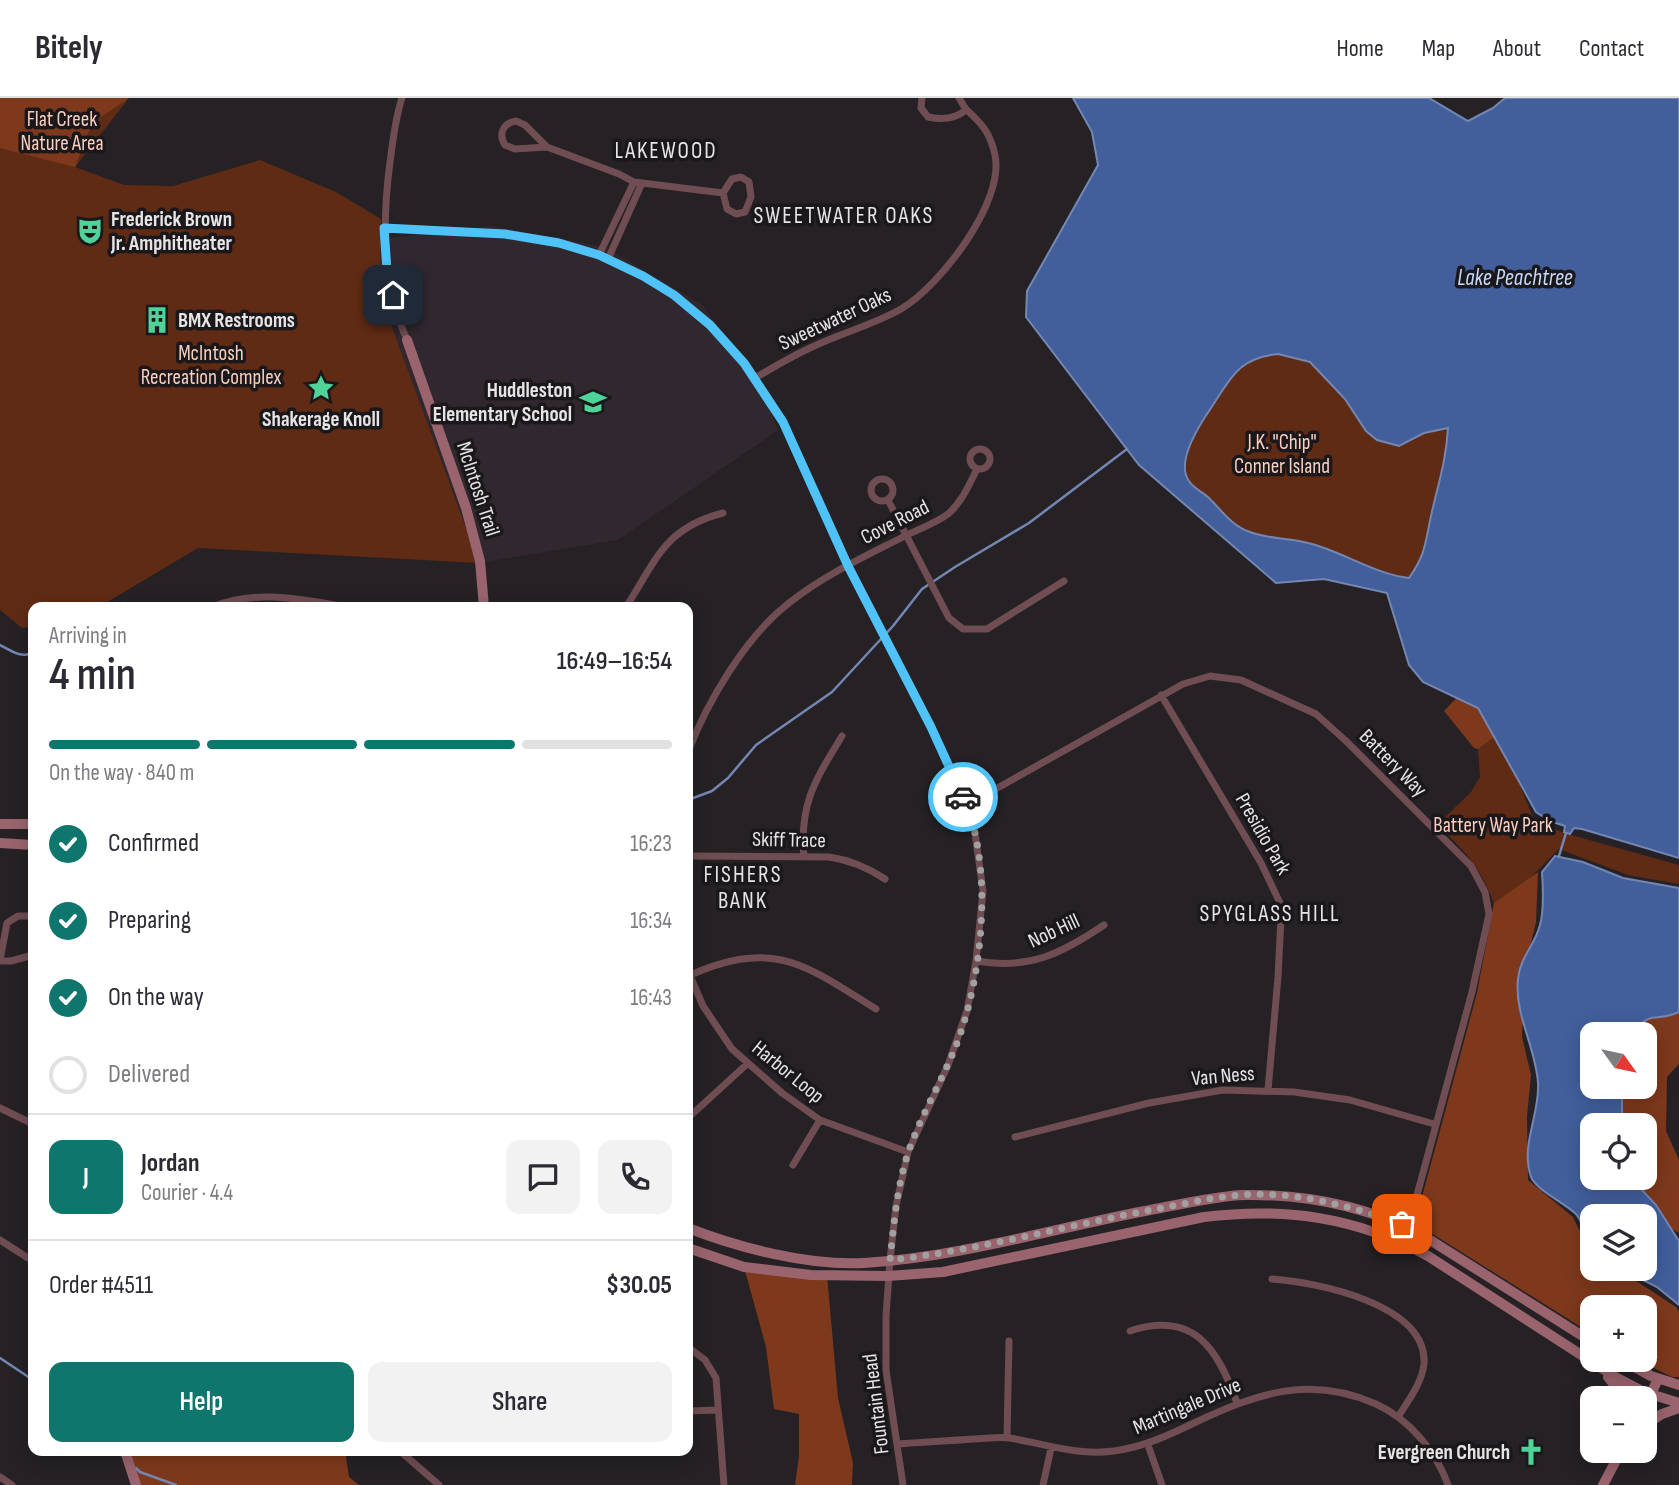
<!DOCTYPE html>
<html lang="en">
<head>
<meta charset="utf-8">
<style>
	:root { --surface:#fff; --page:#f2f2f3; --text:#2b2b33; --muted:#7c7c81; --line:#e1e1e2; --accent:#0f766e }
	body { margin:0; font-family:"Sofia Sans Condensed",sans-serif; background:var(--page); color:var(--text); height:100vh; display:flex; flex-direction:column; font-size:26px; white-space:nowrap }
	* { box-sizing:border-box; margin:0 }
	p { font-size:23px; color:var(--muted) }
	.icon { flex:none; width:38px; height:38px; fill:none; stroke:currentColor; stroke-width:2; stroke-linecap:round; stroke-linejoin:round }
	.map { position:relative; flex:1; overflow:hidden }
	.drawer { position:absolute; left:28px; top:504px; width:665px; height:854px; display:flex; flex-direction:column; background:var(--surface); border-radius:14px; box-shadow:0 4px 18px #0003 }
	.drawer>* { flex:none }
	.needle { width:46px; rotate:123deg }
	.buttons { position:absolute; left:1580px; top:924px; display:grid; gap:14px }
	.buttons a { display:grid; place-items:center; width:77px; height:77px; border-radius:14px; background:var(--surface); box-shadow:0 4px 18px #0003; font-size:35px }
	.pin { position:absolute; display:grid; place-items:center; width:60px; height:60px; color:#fff; margin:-30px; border-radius:14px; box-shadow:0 4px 10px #0006 }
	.courier { position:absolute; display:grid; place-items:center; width:70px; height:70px; margin:-35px; border:5px solid #4fc3f7; border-radius:50%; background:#fff; color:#222; box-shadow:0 2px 9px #0007 }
	.overview em { font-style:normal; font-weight:600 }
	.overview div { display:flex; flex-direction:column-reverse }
	.overview { display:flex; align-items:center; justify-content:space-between; height:119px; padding:0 21px }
	h1 { font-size:46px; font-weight:600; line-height:52px }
	.bar { display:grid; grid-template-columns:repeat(4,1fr); gap:10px 7px; align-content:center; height:84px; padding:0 21px }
	.bar i { height:9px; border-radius:5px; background:var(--line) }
	.bar .on { background:var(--accent) }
	.bar p { grid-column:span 4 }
	.line { display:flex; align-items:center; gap:18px; padding:0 21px; border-top:2px solid var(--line) }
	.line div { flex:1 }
	.round { display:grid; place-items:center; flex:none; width:74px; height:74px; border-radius:14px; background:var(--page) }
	ol { padding:0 21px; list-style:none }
	li { display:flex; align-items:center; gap:21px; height:77px }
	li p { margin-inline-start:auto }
	li .icon { padding:7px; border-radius:50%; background:var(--accent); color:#fff; stroke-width:4 }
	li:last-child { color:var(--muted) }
	li i { width:38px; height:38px; border:4px solid var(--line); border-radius:50% }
	.button { display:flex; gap:14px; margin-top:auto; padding:14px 21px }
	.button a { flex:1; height:80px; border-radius:14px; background:var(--accent); color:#fff; font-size:28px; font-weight:600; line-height:80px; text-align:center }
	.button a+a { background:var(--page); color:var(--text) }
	header { display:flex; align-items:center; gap:42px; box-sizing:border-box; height:98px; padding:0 35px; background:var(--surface); border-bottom:2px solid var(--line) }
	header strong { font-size:33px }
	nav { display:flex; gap:38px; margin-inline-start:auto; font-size:24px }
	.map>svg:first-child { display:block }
	.built { fill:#31282f }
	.green { fill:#602b15 }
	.forest { fill:#7e391d }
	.water { fill:#425f9c; stroke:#7487b2; stroke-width:2; fill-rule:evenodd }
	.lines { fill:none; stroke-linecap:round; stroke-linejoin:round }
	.stream { stroke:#7487b2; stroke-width:2.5 }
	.street { stroke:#6f4d53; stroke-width:7 }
	.secondary { stroke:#9a646e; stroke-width:10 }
	.done { stroke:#a3a0a2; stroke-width:7; stroke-dasharray:0 12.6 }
	.route { stroke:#4fc3f7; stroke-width:9 }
	.labels { text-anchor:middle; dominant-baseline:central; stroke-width:7; stroke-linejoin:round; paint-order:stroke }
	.park-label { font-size:21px; fill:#facfbf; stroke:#1b181b }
	.poi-label { font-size:21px; font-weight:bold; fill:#e7e4e6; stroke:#1b181b; text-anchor:start }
	.street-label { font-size:21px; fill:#e7e4e6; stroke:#1b181b }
	.neighbourhood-label { font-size:23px; letter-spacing:2px; fill:#e7e4e6; stroke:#1b181b }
	.water-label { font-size:23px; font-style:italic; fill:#c6d8fc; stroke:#1b181b }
</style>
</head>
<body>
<header>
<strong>Bitely</strong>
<nav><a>Home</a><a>Map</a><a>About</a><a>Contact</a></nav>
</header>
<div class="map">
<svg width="1679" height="1387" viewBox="0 0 1679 1387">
	<rect width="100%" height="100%" fill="#252124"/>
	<path class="built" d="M490 128 605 149 701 206 755 275 778 332 618 442 479 465 382 201 379 141Z"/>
	<path class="green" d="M0 0H129L75 69 124 87 173 88 260 62 336 94 381 121 380 162 388 218 479 465 198 450 99 509H33V528L22 530 0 512Z
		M1278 256 1310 264 1345 301 1377 342 1399 348 1424 335 1448 330 1446 346 1447 354 1431 417 1425 454 1409 480 1387 475 1310 445 1249 434 1233 425 1209 400 1190 385 1185 377C1181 349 1226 275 1251 261 1259 257 1270 257 1278 256Z
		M1499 636 1534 722 1564 735 1679 767V786L1628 777 1559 751 1527 783 1494 805C1479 767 1466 754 1437 727L1471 694 1480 679 1478 651Z"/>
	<path class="forest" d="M0 0H129L92 25 75 69 0 50Z
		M1465 591 1499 636 1478 651 1474 650 1444 613Z
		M1538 774 1536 824 1525 870 1522 939 1531 977 1527 1018 1528 1082 1573 1119 1587 1148 1592 1152V1171H1618L1676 1209 1679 1214V1279H1672L1638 1262H1645V1209H1592V1236L1415 1125 1477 895 1494 805Z
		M1679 900V966L1667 979 1666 1033 1679 1062V1135L1652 1120 1617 1080H1645V1027H1611L1617 989H1645V936H1625L1626 931Z
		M744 1169 827 1177 838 1300 853 1365 852 1387H795L799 1358V1316L774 1311 766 1249Z
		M130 1353H345L349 1379 359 1387H137Z"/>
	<path class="water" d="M1073 0H1429L1468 23 1493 10 1505 0H1679V760L1582 731 1574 730 1570 736 1564 734 1565 728 1550 723 1536 714 1478 610 1423 584 1409 567 1387 495 1324 481 1276 485 1139 367 1026 219 1027 193 1098 67 1092 34ZM1278 256 1310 264 1345 301 1366 333 1377 342 1399 348 1424 335 1448 330C1446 364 1438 386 1431 418 1425 445 1426 456 1409 480 1374 476 1342 453 1308 445 1289 440 1269 441 1250 434 1232 428 1222 413 1209 400 1203 394 1194 391 1189 383 1175 364 1200 326 1211 310 1231 280 1238 260 1278 256Z
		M1555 758 1583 764 1623 780 1679 790V914C1654 926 1653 909 1632 936H1592V989H1621L1622 992V1027H1592V1080H1631L1656 1107 1679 1143V1207L1657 1189 1621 1171H1645V1118H1592V1149C1585 1139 1584 1125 1576 1116 1565 1105 1536 1092 1531 1079 1520 1047 1540 1017 1538 985 1536 950 1514 916 1518 881 1520 859 1535 847 1540 827 1544 813 1543 789 1542 774Z"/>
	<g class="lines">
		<path class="stream" d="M0 547C11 553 21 560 33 555
			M688 702 712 693 728 680 756 647 832 594 893 528 922 491 955 469 1029 425 1127 351
			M1559 758 1566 735
			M0 1260 33 1282
			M115 1353 120 1357
			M136 1370 140 1374 176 1387"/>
		<path class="street" d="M402 0C395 21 393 43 390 64 382 125 382 184 407 242
			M922 0 921 10 928 19C942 22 955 21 966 12
			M516 23 525 27 547 49 515 51 505 47C498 36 503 25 516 23Z
			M547 49 619 76 634 84 723 95
			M741 79 749 84 751 99 745 114 736 116 727 111 723 95 732 81Z
			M384 130 505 136 559 145 599 157 643 178 674 197 710 227 749 271 783 324 848 468 931 629 973 721 983 793 976 863 967 913 948 967 908 1054 896 1108 890 1162 886 1218V1272L903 1387
			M599 157 634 84
			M608 161 642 85
			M755 280C774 269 792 258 812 249 841 235 873 227 901 211 940 188 1005 104 995 57 990 35 983 27 968 13 964 10 962 4 959 0
			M970 361a10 10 0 1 1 20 0a10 10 0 1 1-20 0Z
			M871 392a11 11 0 1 1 22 0a11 11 0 1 1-22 0Z
			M888 402 949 520 963 531H987L1064 483
			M212 509C257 491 299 501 346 509
			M626 509C656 463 664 430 723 415
			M1161 597 1261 765 1280 805 1281 820 1278 879 1268 992
			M688 654C707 604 746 538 789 505 824 477 866 458 905 438 919 431 936 425 948 416 962 404 969 387 977 371
			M967 707 1183 586 1210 578 1241 582 1316 616 1346 643 1471 768 1485 794 1489 816 1472 894 1404 1145
			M688 758 829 759C850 762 867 769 885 781
			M804 759C799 705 816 681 842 638
			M0 862 7 825 18 818H33
			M0 863H11L33 857
			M976 863C1029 872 1061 856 1104 827
			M688 873 703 908 732 951 782 995 820 1022 908 1054
			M688 878C774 840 804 866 876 911
			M0 1010 33 1026
			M688 1020 747 966
			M1015 1039 1149 1005 1223 992 1294 994 1350 1002 1434 1026
			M793 1067 820 1022
			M0 1142 28 1160H33
			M1272 1181C1316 1184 1428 1206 1424 1266 1422 1285 1408 1303 1398 1319
			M1130 1233C1194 1212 1218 1251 1237 1305
			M688 1249 705 1262 716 1280 724 1387
			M688 1313 718 1312
			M1007 1339 1009 1243
			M898 1346C923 1344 948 1343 973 1341 984 1341 998 1338 1010 1340 1045 1346 1077 1358 1114 1353 1143 1349 1167 1338 1194 1325 1256 1296 1309 1276 1376 1306 1409 1321 1436 1353 1448 1387
			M1148 1347 1162 1387
			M400 1353 439 1387
			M0 1379 12 1387
			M1043 1387 1051 1350"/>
		<path class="secondary" d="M407 242 466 410 480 463 484 509
			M0 726H33
			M0 745 33 747
			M688 1130C739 1150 809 1168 864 1165 962 1159 1058 1129 1155 1111 1184 1106 1215 1098 1244 1097 1305 1096 1364 1108 1419 1135L1592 1244
			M688 1150 744 1169 811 1177 888 1178 943 1174 1204 1119C1285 1109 1356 1119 1428 1158L1617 1280 1644 1294 1679 1305
			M1622 1262 1651 1278 1679 1287
			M1608 1279 1625 1300
			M1645 1308 1658 1281
			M1645 1327 1662 1316 1679 1310
			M125 1353 136 1387
			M1603 1387 1621 1353"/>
	</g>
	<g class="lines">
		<path class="done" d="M963 699C994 766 983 877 957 945 943 981 922 1015 909 1052 897 1087 894 1125 890 1162 982 1152 1071 1126 1162 1110 1188 1105 1214 1099 1241 1097 1297 1093 1350 1108 1402 1126"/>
		<path class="route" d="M393 197 387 173 384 130 505 136 559 145 599 157 643 178 674 197 710 227 744 265 783 324 848 468 931 629 963 699"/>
	</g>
	<defs>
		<symbol id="theatre-bare" viewBox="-9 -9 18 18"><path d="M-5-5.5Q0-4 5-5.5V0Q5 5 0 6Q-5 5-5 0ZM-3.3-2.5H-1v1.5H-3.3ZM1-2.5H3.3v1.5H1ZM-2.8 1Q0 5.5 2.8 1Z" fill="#4ed399" stroke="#1b181b" stroke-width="2.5" paint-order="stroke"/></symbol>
		<symbol id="building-bare" viewBox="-9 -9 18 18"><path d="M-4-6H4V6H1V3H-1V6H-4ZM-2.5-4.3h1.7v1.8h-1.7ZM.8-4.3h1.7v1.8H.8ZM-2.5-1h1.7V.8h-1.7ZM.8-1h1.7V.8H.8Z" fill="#4ed399" stroke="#1b181b" stroke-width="2.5" paint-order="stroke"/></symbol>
		<symbol id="sight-bare" viewBox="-9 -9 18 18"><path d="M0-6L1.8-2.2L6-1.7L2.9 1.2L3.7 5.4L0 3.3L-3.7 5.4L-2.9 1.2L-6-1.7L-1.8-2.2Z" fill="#4ed399" stroke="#1b181b" stroke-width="2.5" paint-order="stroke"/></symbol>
		<symbol id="school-bare" viewBox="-9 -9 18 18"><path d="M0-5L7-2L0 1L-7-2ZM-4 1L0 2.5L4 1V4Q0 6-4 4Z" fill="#4ed399" stroke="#1b181b" stroke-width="2.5" paint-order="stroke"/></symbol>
		<symbol id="church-bare" viewBox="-9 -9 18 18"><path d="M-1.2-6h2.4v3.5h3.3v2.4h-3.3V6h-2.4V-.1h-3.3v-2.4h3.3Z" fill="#4ed399" stroke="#1b181b" stroke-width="2.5" paint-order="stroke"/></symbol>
	</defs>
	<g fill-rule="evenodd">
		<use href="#theatre-bare" x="71" y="114" width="38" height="38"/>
		<use href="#building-bare" x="138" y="203" width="38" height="38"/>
		<use href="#sight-bare" x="302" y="271" width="38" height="38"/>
		<use href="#school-bare" x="574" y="285" width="38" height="38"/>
		<use href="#church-bare" x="1512" y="1335" width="38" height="38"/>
	</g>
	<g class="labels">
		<g class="park-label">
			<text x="62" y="21">Flat Creek<tspan x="62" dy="24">Nature Area</tspan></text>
			<text x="211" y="255">McIntosh<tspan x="211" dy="24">Recreation Complex</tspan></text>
			<text x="1282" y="344">J.K. "Chip"<tspan x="1282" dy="24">Conner Island</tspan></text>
			<text x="1493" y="727">Battery Way Park</text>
		</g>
		<g class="poi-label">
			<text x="111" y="121">Frederick Brown<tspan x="111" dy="24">Jr. Amphitheater</tspan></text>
			<text x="178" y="222">BMX Restrooms</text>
			<text x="572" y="292" text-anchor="end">Huddleston<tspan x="572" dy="24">Elementary School</tspan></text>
			<text x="321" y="321" text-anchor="middle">Shakerage Knoll</text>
			<text x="1510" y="1354" text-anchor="end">Evergreen Church</text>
		</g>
		<g class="street-label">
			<text transform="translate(835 221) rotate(-25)">Sweetwater Oaks</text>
			<text transform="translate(478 391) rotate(72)">McIntosh Trail</text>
			<text transform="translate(895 424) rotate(-27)">Cove Road</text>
			<text transform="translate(1393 665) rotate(45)">Battery Way</text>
			<text transform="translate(1263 736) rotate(60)">Presidio Park</text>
			<text transform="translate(789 742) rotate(1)">Skiff Trace</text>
			<text transform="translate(1054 833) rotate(-25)">Nob Hill</text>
			<text transform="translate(788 974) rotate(39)">Harbor Loop</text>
			<text transform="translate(1223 978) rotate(-5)">Van Ness</text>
			<text transform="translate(876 1306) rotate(-97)">Fountain Head</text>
			<text transform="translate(1187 1308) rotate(-23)">Martingale Drive</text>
		</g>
		<g class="neighbourhood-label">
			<text x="666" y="53">LAKEWOOD</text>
			<text x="844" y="118">SWEETWATER OAKS</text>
			<text x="743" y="777">FISHERS<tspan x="743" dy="26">BANK</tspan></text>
			<text x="1270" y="816">SPYGLASS HILL</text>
		</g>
		<g class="water-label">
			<text x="1515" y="180">Lake Peachtree</text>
		</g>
	</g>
</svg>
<div class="buttons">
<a><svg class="needle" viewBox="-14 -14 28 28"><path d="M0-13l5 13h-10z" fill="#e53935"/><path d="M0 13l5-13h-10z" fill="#7c7c81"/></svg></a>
<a><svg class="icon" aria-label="locate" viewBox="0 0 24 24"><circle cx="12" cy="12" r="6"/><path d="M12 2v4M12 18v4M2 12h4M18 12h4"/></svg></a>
<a><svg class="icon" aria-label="layers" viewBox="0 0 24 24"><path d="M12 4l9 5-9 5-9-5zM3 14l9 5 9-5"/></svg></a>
<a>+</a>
<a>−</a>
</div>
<div class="pin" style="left:1402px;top:1126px;background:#ea580c"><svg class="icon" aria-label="bag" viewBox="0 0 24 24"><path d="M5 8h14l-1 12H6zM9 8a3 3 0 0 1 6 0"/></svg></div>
<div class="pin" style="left:393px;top:197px;background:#1f2937"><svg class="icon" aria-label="home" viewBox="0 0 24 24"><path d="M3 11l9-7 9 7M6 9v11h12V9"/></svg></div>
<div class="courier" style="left:963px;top:699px"><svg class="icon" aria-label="car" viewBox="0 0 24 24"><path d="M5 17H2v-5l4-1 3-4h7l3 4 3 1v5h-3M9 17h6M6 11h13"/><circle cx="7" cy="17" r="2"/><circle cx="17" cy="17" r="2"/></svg></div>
<section class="drawer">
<div class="overview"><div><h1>4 min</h1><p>Arriving in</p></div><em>16:49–16:54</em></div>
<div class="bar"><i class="on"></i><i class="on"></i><i class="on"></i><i></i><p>On the way · 840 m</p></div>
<ol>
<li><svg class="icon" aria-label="check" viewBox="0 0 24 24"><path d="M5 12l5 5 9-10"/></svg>Confirmed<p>16:23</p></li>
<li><svg class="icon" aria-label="check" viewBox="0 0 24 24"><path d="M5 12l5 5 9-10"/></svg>Preparing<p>16:34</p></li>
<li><svg class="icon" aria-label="check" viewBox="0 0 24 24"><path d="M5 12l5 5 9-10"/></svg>On the way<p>16:43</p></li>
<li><i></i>Delivered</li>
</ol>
<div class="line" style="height:126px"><b class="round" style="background:var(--accent);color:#fff">J</b><div><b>Jordan</b><p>Courier · 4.4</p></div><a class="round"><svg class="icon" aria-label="chat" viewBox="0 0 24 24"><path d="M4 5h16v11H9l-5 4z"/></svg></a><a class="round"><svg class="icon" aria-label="phone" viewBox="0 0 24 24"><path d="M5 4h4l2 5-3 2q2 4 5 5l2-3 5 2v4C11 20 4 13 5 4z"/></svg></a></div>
<div class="line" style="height:91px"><div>Order #4511</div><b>$30.05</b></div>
<div class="button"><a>Help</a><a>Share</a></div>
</section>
</div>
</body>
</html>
